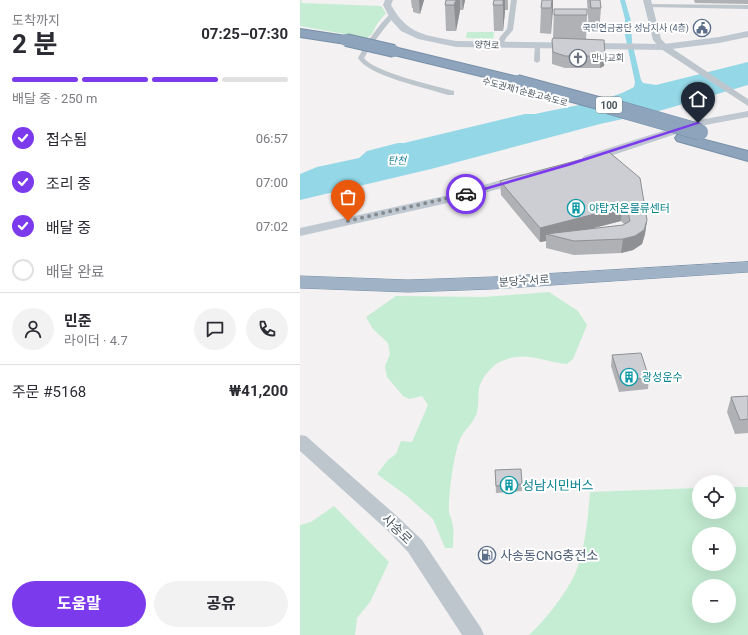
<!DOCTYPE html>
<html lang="ko">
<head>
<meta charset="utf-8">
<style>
	:root { --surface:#fff; --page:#f2f2f3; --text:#2b2b33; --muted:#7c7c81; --line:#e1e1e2; --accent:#7c3aed }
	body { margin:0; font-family:Roboto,"Noto Sans KR",sans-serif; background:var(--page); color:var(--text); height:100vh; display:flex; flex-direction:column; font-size:15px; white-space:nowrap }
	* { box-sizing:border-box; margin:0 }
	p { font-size:13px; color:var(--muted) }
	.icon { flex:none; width:22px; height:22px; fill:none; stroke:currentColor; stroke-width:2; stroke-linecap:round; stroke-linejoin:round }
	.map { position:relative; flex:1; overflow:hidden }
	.sheet { display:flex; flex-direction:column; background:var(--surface); width:300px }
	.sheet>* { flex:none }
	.fabs { position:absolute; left:392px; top:475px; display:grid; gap:8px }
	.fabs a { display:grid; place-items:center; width:44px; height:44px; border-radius:50%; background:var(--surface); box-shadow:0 4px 16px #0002; font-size:20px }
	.pin { position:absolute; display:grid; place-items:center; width:34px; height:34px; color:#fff; margin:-41px -17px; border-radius:50% 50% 50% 0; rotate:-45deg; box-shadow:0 0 4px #0007 }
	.pin .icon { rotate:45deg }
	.courier { position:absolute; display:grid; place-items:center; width:40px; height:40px; margin:-20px; border:3px solid #7c3aed; border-radius:50%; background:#fff; color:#222; box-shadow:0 1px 5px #0007 }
	.head em { font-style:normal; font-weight:700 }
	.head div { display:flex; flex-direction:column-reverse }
	.head { display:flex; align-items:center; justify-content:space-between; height:68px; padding:0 12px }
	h1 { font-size:26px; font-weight:700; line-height:30px }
	.bar { display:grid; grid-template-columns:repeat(4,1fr); gap:6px 4px; align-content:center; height:48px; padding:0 12px }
	.bar i { height:5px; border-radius:3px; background:var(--line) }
	.bar .selected { background:var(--accent) }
	.bar p { grid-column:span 4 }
	.line { display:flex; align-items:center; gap:10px; padding:0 12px; border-top:1px solid var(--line) }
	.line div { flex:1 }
	.round { display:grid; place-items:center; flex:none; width:42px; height:42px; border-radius:21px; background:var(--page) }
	ol { padding:0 12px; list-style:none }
	li { display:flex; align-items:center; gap:12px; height:44px }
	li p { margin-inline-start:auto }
	li .icon { padding:4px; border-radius:50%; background:var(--accent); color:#fff; stroke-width:4 }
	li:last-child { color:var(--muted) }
	li i { width:22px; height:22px; border:2px solid var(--line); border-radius:50% }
	.button { display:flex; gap:8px; margin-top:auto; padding:8px 12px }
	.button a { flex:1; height:46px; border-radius:24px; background:var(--accent); color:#fff; font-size:16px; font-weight:700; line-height:46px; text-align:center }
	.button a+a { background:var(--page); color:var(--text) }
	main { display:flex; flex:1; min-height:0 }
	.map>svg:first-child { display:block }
	.green { fill:#c4edd3; fill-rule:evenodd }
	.water { fill:#94d7e7 }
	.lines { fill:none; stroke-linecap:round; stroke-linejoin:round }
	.trunk-casing { stroke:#788fa8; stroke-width:1 }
	.motorway-casing { stroke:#788fa8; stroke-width:2 }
	.minor { fill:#bec6cd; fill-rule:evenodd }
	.tertiary { fill:#bec6cd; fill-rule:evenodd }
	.secondary { fill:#bfc8d1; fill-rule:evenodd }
	.trunk { fill:#a0b2c5; fill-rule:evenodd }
	.motorway { fill:#8da4bc; fill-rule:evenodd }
	.motorway-bridge-far1-casing { stroke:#788fa8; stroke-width:14; stroke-linecap:butt }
	.motorway-bridge-casing { stroke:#788fa8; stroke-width:17; stroke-linecap:butt }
	.motorway-bridge-far1 { stroke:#8da4bc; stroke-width:12 }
	.motorway-bridge { stroke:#8da4bc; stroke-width:16 }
	.wall { fill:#afb1b5; fill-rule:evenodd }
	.shaded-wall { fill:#8f9094 }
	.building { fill:#ccced3; stroke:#8f9094 }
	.route { fill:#7c3aed }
	.done { stroke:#858c91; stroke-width:4; stroke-dasharray:0 7.2 }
	.labels { text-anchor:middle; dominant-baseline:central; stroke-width:4; stroke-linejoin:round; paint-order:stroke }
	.far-service-label { font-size:9px; fill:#4e5e75; stroke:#fff; text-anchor:end }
	.far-street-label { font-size:9px; fill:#4a555e; stroke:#fff }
	.far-worship-label { font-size:9px; fill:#5b616d; stroke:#fff; text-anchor:start }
	.shield { fill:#fff; stroke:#80888e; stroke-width:1 }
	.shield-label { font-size:10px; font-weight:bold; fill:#4a555e }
	.far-water-label { font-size:10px; font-style:italic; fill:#167c95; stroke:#fff }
	.culture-label { font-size:11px; fill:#0d838f; stroke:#fff; text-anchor:start }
	.street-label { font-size:11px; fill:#4a555e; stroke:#fff }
	.near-culture-label { font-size:13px; fill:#0d838f; stroke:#fff; text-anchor:start }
	.near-street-label { font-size:13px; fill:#4a555e; stroke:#fff }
	.near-service-label { font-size:13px; fill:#4e5e75; stroke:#fff; text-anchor:start }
</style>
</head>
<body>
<main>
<section class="sheet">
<div class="head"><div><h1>2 분</h1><p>도착까지</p></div><em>07:25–07:30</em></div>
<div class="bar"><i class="selected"></i><i class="selected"></i><i class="selected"></i><i></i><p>배달 중 · 250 m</p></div>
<ol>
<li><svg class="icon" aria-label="check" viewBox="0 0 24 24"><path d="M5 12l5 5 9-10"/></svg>접수됨<p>06:57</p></li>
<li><svg class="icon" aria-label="check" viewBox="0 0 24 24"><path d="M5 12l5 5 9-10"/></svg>조리 중<p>07:00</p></li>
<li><svg class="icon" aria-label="check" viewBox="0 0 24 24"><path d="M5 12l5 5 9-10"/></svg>배달 중<p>07:02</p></li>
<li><i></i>배달 완료</li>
</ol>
<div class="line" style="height:72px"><a class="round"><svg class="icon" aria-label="person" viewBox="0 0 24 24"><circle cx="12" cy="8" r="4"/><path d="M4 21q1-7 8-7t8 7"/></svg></a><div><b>민준</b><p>라이더 · 4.7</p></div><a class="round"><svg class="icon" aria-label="chat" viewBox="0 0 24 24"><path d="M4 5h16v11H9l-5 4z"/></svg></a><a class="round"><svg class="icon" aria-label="phone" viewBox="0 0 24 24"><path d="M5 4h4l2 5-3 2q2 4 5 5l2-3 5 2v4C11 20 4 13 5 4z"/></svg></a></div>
<div class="line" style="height:52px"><div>주문 #5168</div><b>₩41,200</b></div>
<div class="button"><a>도움말</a><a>공유</a></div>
</section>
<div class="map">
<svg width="448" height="635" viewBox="0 0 448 635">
	<rect width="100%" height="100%" fill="#f3f1f1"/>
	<path class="green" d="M0 0H2L1 3 81 6 86 13 77 24 72 34 67 38 0 26Z
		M167 32H194L193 39 166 38Z
		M249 292 278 311 287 325 273 359 267 364C243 362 227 350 202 361 192 365 182 377 179 388 178 396 179 404 177 412 173 424 166 428 161 437 154 450 148 497 149 512 150 517 153 522 153 527 154 533 153 541 153 548H145L133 519 107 496 77 474 88 460 96 454 101 441 112 442 128 405 122 396 109 399 103 396 87 377 85 366 90 354 88 343 73 329 66 317 96 296 184 297Z
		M429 487H448V635H229C246 619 265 595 275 574 285 551 288 517 290 492L399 488V512H429ZM399 534H429V564H399ZM399 586H429V616H399Z
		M34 506 89 562 70 602 57 618 55 635H0V525L11 522Z"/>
	<path class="water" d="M320 0H325L331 21 332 42 341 80 343 83 356 85 448 62V85L359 111 300 124 131 169 0 200V174L17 167 59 158 67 151 98 143H104L225 114H235C265 107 308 102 334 87L335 82 325 35V19Z"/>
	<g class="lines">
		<defs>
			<path id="trunk" d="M448 262V272L192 289 108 292 0 288V276L108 280 192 277Z"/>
			<path id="motorway" d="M0 29 46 36 50 37 52 40 50 43 46 44 0 37Z
				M94 47 222 78 224 81 222 84 217 85 90 54 88 51 90 48Z
				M382 134 448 151V161L377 141 375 138 377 135Z"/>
		</defs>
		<use href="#trunk" class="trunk-casing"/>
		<use href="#motorway" class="motorway-casing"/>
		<path class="minor" d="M211 0H217L213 30 206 38 202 47H198L197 46 200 37 207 29Z
			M348 4 448 5V9L346 7 345 6Z
			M90 14 95 15C84 29 73 42 64 58 73 72 136 86 154 91V95H148C127 88 68 76 58 58 67 42 77 27 90 14Z
			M235 45 240 46V61L237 63 234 61Z"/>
		<path class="tertiary" d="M343 0H351L361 39 367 45 448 99V106L361 49 353 40Z
			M0 435 6 436 99 518 122 540 181 628 184 635H162L108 552 87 530 0 451Z"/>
		<path class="secondary" d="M85 0H93L91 5C108 35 125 35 156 41L364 44 419 37 448 31V37L419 43 364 50 156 47 118 39 101 31 91 20 83 5Z
			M448 111V117L400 126 292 162H284L282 159 284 156 394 121Z
			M222 174 227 175 228 178 227 181 152 202 0 236V228L149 195Z"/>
		<use href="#trunk" class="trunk"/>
		<use href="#motorway" class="motorway"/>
		<defs>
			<path id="motorway-bridge-far1" d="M46 40 94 51
				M217 81 313 107"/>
			<path id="motorway-bridge" d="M309 106 400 132"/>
		</defs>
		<use href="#motorway-bridge-far1" class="motorway-bridge-far1-casing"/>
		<use href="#motorway-bridge" class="motorway-bridge-casing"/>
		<use href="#motorway-bridge-far1" class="motorway-bridge-far1"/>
		<use href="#motorway-bridge" class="motorway-bridge"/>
	</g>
	<path class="wall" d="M111 0H124L120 14 113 12V8H112Z
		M146 0H165L163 10H160L156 31H146L145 5Z
		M194 0H208V10H205L203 31H194L193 5Z
		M253 0 251 34 240 33 241 8Z
		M287 0H300L301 8 299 33H289Z
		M394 0H448V4L395 3Z
		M254 9 287 15 286 40 305 54 304 66 300 68H265L252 64V40L253 38Z
		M309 152 347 220 345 234 342 244 333 250 321 253 274 255 246 248V241L240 242 201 195 200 181ZM321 221 324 224 323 225 290 229Z
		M312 355 349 378 348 389 319 392 311 366Z
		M448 396V433L435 434 427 412 431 397Z
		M195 470 222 484V491L196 493Z"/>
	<path class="shaded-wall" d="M119 0H124L120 14Z
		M156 0H160V11L156 31 154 5Z
		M162 0H165L163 10Z
		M203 0H205V12L203 31Z
		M252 0H253V10L251 34Z
		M305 54 304 66 300 68 301 56Z
		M322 207 321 221 259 237 246 234V241L240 242V228Z
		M347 220 345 234 342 244 333 250 321 253 323 239Z"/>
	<path class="building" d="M146 0H156L154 5H145Z
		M194 0H203V5H193Z
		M242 0H252L251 8H241Z
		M290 0H300L301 8H291Z
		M254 9H287V15H254Z
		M253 38 304 40 305 54 301 56H265L253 52 252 40Z
		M309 152 340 178 347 220 344 230 335 236 323 239 274 241 246 234 323 225 330 221 328 212 322 207 240 228 200 181Z
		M341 353 349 378 320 380 312 355Z
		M448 396V419L440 420 431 397Z
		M221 469 222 484 196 486 195 470Z"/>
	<path class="route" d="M397 122 401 123 272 165 168 195 163 194 269 163Z"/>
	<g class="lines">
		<path class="done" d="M48 221 166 194"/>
	</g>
	<defs>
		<symbol id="civic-ring" viewBox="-11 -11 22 22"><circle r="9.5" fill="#fff" stroke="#5c6f8a" stroke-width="1.5"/><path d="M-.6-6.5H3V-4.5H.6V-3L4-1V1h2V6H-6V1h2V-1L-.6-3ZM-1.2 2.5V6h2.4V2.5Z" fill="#5c6f8a"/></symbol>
		<symbol id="church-ring" viewBox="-11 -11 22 22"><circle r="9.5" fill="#fff" stroke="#6b7280" stroke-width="1.5"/><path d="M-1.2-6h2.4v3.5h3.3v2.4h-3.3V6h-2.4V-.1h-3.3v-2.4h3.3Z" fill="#6b7280"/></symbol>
		<symbol id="building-ring" viewBox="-11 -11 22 22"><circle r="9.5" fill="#fff" stroke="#0f9aa8" stroke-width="1.5"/><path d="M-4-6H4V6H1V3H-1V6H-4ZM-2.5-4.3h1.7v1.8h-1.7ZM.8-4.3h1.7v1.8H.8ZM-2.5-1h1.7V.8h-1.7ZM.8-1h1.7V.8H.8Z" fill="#0f9aa8"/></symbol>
		<symbol id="fuel-ring" viewBox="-11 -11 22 22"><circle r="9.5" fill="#fff" stroke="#5c6f8a" stroke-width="1.5"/><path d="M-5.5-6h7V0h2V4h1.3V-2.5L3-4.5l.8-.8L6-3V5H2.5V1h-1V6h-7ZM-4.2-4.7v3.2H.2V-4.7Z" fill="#5c6f8a"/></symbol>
	</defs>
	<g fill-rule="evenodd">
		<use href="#civic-ring" x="392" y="18" width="20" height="20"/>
		<use href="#church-ring" x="268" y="48" width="20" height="20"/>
		<use href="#building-ring" x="266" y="198" width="20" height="20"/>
		<use href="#building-ring" x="319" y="367" width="20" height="20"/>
		<use href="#building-ring" x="199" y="475" width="20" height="20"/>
		<use href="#fuel-ring" x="177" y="545" width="20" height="20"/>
	</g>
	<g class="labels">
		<g class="far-service-label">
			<text x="389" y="28">국민연금공단 성남지사 (4층)</text>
		</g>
		<g class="far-street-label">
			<text transform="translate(187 45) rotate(2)">양현로</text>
			<text transform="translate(225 92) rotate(15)">수도권제1순환고속도로</text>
		</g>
		<g class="far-worship-label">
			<text x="291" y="58">만나교회</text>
		</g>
		<rect class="shield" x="296" y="97" width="26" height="16" rx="3"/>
		<g class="shield-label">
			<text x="309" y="105">100</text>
		</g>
		<g class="far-water-label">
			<text x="97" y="160">탄천</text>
		</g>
		<g class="culture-label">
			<text x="289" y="208">야탑저온물류센터</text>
			<text x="342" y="377">광성운수</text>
		</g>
		<g class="street-label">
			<text transform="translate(224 281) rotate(-4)">분당수서로</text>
		</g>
		<g class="near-culture-label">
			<text x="222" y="485">성남시민버스</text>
		</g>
		<g class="near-street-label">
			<text transform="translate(97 529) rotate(44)">사송로</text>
		</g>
		<g class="near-service-label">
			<text x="200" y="555">사송동CNG충전소</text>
		</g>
	</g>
</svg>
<div class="fabs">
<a><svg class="icon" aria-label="locate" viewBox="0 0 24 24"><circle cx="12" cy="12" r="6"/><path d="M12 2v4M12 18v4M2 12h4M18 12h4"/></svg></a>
<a>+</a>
<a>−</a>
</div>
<div class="pin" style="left:48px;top:221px;background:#ea580c"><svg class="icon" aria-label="bag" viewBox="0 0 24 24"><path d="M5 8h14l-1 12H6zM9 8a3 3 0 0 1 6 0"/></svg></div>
<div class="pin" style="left:398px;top:123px;background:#1f2937"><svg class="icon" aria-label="home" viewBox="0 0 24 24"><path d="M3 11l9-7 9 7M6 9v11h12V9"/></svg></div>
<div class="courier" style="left:166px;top:194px"><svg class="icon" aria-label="car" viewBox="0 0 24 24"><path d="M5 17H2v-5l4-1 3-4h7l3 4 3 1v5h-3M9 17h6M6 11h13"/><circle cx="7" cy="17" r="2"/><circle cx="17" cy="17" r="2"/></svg></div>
</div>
</main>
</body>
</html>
